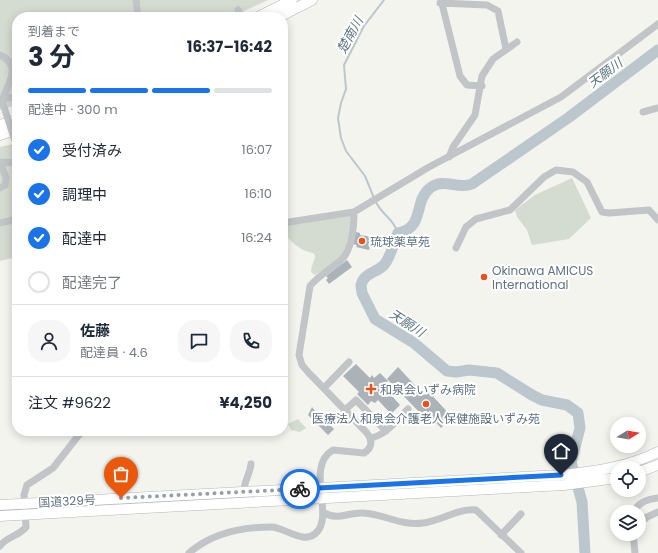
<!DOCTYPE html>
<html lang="ja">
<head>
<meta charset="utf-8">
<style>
	:root { --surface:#fff; --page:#f6f6f7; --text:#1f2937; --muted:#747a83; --line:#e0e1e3; --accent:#1a73e8 }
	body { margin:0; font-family:Poppins,"Noto Sans JP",sans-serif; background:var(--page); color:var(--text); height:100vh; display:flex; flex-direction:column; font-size:15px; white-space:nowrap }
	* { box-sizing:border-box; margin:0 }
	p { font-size:13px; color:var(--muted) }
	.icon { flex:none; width:22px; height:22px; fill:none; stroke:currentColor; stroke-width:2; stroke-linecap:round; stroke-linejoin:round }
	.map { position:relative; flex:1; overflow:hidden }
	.drawer { position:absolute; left:12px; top:12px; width:276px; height:424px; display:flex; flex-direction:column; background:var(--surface); border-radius:16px; box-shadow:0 2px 10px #0003 }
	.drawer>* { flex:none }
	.needle { width:26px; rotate:79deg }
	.buttons { position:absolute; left:610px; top:417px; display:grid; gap:8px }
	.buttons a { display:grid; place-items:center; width:36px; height:36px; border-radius:50%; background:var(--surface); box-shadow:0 2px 10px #0003; font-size:20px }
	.pin { position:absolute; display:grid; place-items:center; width:34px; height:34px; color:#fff; margin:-41px -17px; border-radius:50% 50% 50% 0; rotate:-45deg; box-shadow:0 0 4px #0007 }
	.pin .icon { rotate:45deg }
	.courier { position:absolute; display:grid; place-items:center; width:40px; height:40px; margin:-20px; border:3px solid #1a73e8; border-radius:50%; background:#fff; color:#222; box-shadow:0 1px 5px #0007 }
	.summary em { font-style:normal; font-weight:700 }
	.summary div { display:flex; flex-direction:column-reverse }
	.summary { display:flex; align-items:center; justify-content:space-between; height:68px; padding:0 16px }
	h1 { font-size:26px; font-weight:700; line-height:30px }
	.bar { display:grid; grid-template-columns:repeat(4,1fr); gap:6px 4px; align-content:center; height:48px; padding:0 16px }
	.bar i { height:5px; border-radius:3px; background:var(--line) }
	.bar .on { background:var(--accent) }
	.bar p { grid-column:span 4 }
	.line { display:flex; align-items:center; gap:10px; padding:0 16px; border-top:1px solid var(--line) }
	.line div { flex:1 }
	.round { display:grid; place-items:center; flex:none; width:42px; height:42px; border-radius:16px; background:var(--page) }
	ol { padding:0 16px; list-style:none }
	li { display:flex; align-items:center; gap:12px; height:44px }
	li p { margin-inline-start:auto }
	li .icon { padding:4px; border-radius:50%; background:var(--accent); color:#fff; stroke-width:4 }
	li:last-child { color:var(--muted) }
	li i { width:22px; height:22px; border:2px solid var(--line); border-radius:50% }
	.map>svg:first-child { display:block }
	.green { fill:#d4dbd0 }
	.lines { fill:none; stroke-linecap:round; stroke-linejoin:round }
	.stream { stroke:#bbc7cc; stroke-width:2 }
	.river { stroke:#bbc7cc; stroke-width:11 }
	.building { fill:#abb2b8 }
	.highway-casing { stroke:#b3b7ba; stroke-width:11 }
	.minor { stroke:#c1c5c8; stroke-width:7 }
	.highway { stroke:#fff; stroke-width:10 }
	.minor-bridge { stroke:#c1c5c8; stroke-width:7 }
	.done { stroke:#94a0a8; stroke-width:4; stroke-dasharray:0 7.2 }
	.route { stroke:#1a73e8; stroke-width:5 }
	.poi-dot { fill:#eb5018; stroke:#fff; stroke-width:1.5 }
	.labels { text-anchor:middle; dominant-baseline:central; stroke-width:4; stroke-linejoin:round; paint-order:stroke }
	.poi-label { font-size:12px; fill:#617282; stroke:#fff; text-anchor:start }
	.street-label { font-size:12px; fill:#617282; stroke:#fff }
	.water-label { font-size:13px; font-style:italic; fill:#5c7580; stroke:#fff }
</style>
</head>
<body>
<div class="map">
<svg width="658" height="553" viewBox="0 0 658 553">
	<rect width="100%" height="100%" fill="#f4f4ef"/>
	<path class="green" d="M0 0H268L231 17H17V105L0 110Z
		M17 143V257L0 261V147Z
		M572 178 591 218 569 239 532 245 527 230 517 217 515 210 535 195Z
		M348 214 351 216C351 227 347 252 339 259 332 265 322 270 315 275L311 272C311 265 315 261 315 255L313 253C301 251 286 240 283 227L290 224Z
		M298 419 306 428 300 432 291 430 288 424Z"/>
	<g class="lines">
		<path class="stream" d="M374 198 365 176 346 151 341 138 338 118 341 103 346 89 344 65 364 26 384 0
			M376 202C381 214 394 219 398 233"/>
		<path class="river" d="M585 553 582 502 571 462 580 428 578 413 567 405 542 400 532 395 497 373 469 370 456 372 447 371 414 343 375 319 362 293 361 285C364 273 376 273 384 265 391 257 393 243 398 233 425 228 413 202 430 188 444 177 457 190 472 184L568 118 658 50"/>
	</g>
	<path class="building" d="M356 232 360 233V235L372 237 369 250 356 247 357 245 352 244Z
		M347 260 352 267 329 284 326 280 328 278 326 276Z
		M356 364 370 378 372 375 374 378 380 373 388 381 383 386 400 405 391 414 378 400 375 403 371 401 368 405 357 394 359 392 343 376Z
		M398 367 424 395 428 391 452 417 441 428 426 412 423 416 387 379Z
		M312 407 319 416 323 412 330 419 328 423 334 429 328 435 308 415Z"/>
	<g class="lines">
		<defs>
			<path id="highway" d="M258 17 292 0
				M279 17 312 0
				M0 125 17 120
				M0 135 17 129
				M639 472 658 465
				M0 505 561 475C594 472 628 467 658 452
				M0 516 564 485 617 478"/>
		</defs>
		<use href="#highway" class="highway-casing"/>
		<path class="minor" d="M136 0 138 17
			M441 0 460 76 467 85 482 86
			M440 3 487 5 498 11 506 49
			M238 10 242 17
			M0 55C24 66 6 86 2 101L4 107
			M0 101 17 95
			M283 112V126
			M643 112 658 108
			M449 157 453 147 475 115 482 76 493 59 517 42
			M0 162 6 178 5 185 0 188
			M0 162 17 163
			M0 223 17 219
			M283 224 289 222 354 212 429 167 561 97 658 24
			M456 248 466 227 476 219 510 210 544 177 556 170 573 172 587 182 602 212 609 213 649 210 658 220
			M324 388 349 362
			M345 410 356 400 386 431
			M371 438C386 435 397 420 408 409
			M244 492C244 480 250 475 251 464
			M634 512C638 502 648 499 658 498
			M324 513C340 521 347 512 363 513 384 514 401 526 423 523 441 521 458 508 476 510L521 553
			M639 524 647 517 658 512
			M633 534 635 553
			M501 535 521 514
			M0 546C7 536 18 537 26 527L24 495 27 485 53 468 82 431
			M189 553C211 534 241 527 271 527 285 527 304 546 317 532 334 514 305 466 333 450L364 453C372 448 373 441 367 433L308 372 302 365 299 355 310 286C319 275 331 269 341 260 352 251 354 226 354 212"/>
		<use href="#highway" class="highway"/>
		<path class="minor-bridge" d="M4 107 17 147"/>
	</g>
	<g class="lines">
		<path class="done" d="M121 498 300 489"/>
		<path class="route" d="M300 489 561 475"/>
	</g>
	<g class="poi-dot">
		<circle cx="362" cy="241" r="4"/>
		<circle cx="484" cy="277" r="4"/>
		<path d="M369 383h4v4h4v4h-4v4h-4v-4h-4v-4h4z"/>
		<circle cx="426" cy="404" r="4"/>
	</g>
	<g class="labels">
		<g class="poi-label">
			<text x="370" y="241">琉球薬草苑</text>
			<text x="492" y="270">Okinawa AMICUS<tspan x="492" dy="14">International</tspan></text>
			<text x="380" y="389">和泉会いずみ病院</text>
			<text x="426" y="418" text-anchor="middle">医療法人和泉会介護老人保健施設いずみ苑</text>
		</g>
		<g class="street-label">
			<text transform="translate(67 501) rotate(-3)">国道329号</text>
		</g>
		<g class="water-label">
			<text transform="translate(350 35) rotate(-61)">楚南川</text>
			<text transform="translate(605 73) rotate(-37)">天願川</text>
			<text transform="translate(407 323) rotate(33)">天願川</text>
		</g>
	</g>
</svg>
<div class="buttons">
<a><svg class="needle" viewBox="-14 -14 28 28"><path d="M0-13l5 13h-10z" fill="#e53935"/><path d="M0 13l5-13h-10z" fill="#747a83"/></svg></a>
<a><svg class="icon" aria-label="locate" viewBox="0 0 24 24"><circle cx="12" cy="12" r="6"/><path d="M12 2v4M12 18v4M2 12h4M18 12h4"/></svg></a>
<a><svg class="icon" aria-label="layers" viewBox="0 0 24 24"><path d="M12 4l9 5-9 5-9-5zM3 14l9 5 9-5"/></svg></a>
</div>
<div class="pin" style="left:121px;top:498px;background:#ea580c"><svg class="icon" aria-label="bag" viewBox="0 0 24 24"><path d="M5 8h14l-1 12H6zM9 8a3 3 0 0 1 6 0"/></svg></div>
<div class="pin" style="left:561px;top:475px;background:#1f2937"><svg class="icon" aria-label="home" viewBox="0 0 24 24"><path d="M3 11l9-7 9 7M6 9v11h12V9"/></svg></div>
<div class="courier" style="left:300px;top:489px"><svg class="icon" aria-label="bike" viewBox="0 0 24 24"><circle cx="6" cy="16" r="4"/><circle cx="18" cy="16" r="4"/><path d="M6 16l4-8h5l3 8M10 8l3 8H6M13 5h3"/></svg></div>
<section class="drawer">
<div class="summary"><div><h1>3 分</h1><p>到着まで</p></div><em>16:37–16:42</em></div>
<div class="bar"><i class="on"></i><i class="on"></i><i class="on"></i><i></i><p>配達中 · 300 m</p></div>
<ol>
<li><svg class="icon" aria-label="check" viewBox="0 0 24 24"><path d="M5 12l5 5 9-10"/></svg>受付済み<p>16:07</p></li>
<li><svg class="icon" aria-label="check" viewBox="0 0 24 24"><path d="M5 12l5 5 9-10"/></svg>調理中<p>16:10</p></li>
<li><svg class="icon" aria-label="check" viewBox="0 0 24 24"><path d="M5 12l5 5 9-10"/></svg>配達中<p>16:24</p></li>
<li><i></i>配達完了</li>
</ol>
<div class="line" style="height:72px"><a class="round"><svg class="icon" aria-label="person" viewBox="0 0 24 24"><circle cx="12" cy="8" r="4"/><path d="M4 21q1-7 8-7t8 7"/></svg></a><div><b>佐藤</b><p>配達員 · 4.6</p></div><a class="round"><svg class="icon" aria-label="chat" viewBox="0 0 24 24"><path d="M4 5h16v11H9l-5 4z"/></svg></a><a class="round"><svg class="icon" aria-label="phone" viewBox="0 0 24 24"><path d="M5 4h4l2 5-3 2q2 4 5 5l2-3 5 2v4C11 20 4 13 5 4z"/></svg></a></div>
<div class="line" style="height:52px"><div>注文 #9622</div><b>¥4,250</b></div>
</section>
</div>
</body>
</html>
